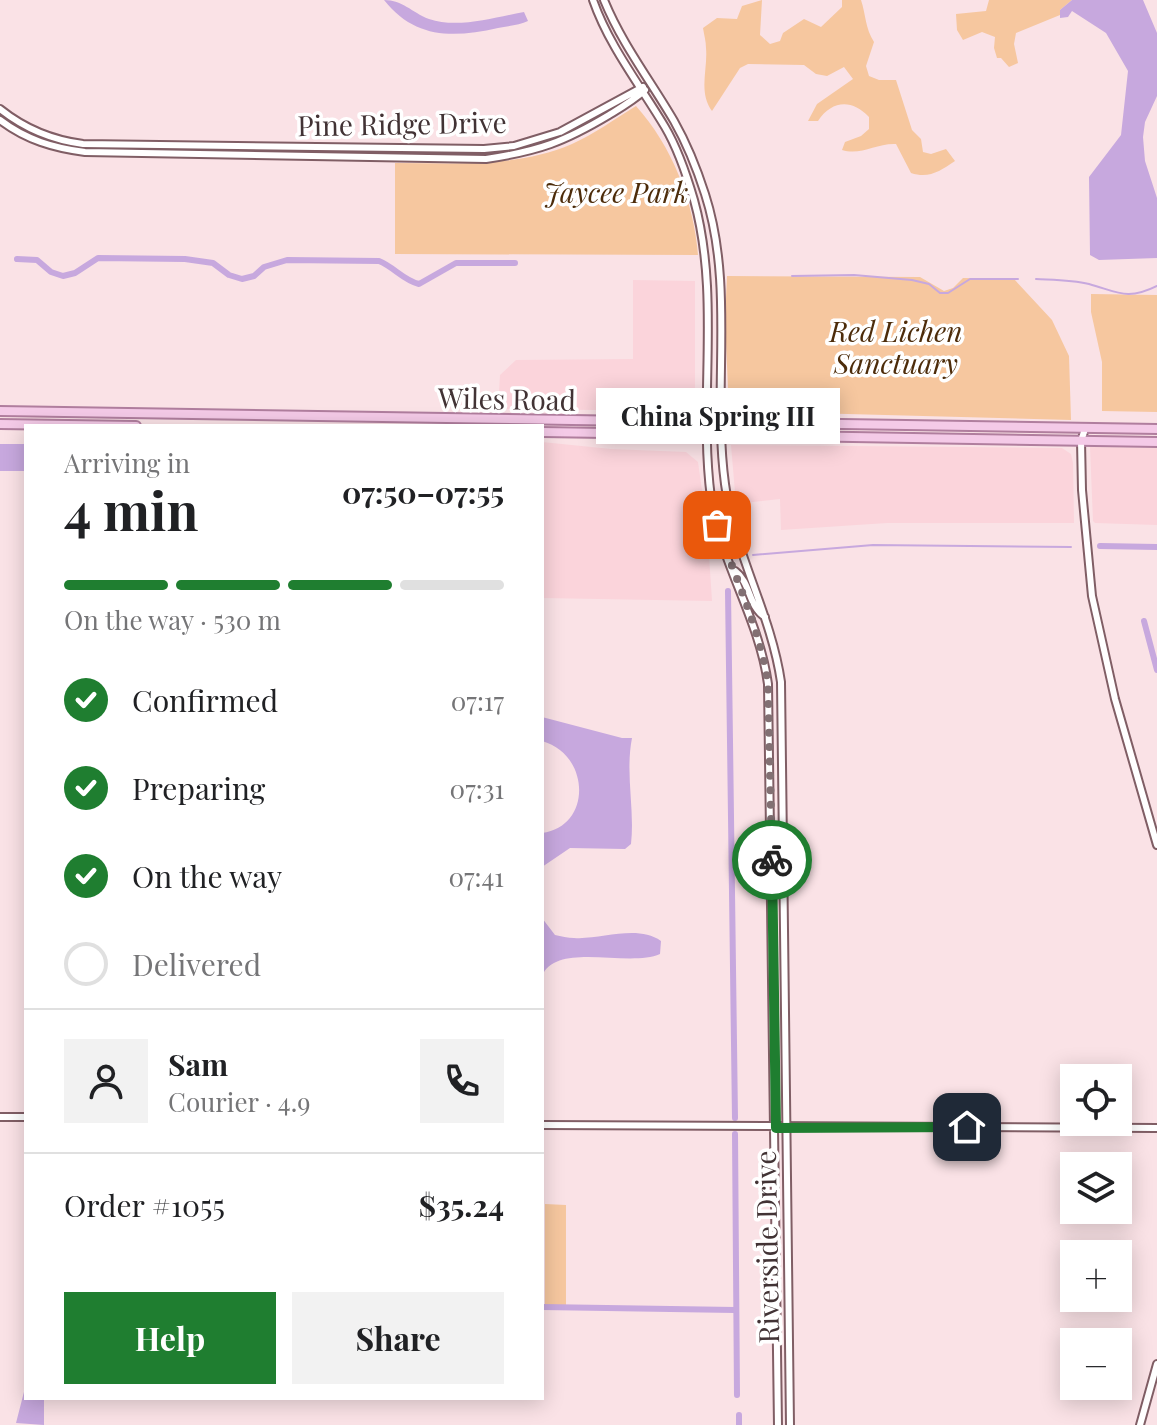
<!DOCTYPE html>
<html lang="en">
<head>
<meta charset="utf-8">
<style>
	:root { --surface:#fff; --page:#f2f2f2; --text:#202124; --muted:#757577; --line:#e0e0e0; --accent:#1f7e30 }
	body { margin:0; font-family:"Playfair Display",serif; background:var(--page); color:var(--text); height:100vh; display:flex; flex-direction:column; font-size:30px; white-space:nowrap }
	* { box-sizing:border-box; margin:0 }
	p { font-size:26px; color:var(--muted) }
	.icon { flex:none; width:44px; height:44px; fill:none; stroke:currentColor; stroke-width:2; stroke-linecap:round; stroke-linejoin:round }
	.map { position:relative; flex:1; overflow:hidden }
	.panel { position:absolute; left:24px; top:424px; width:520px; height:976px; display:flex; flex-direction:column; background:var(--surface); border-radius:0px; box-shadow:0 4px 20px #0003 }
	.panel>* { flex:none }
	.fabs { position:absolute; left:1060px; top:1064px; display:grid; gap:16px }
	.fabs a { display:grid; place-items:center; width:72px; height:72px; border-radius:0px; background:var(--surface); box-shadow:0 4px 20px #0003; font-size:40px }
	.pin { position:absolute; display:grid; place-items:center; width:68px; height:68px; color:#fff; margin:-34px; border-radius:16px; box-shadow:0 4px 12px #0006 }
	.courier { position:absolute; display:grid; place-items:center; width:80px; height:80px; margin:-40px; border:6px solid #1f7e30; border-radius:50%; background:#fff; color:#222; box-shadow:0 2px 10px #0007 }
	.bubble { position:absolute; height:56px; border-radius:0px; background:var(--surface); box-shadow:0 4px 20px #0003; font-size:26px; font-weight:700; line-height:56px; text-align:center }
	.head em { font-style:normal; font-weight:700 }
	.head div { display:flex; flex-direction:column-reverse }
	.head { display:flex; align-items:center; justify-content:space-between; height:136px; padding:0 40px }
	h1 { font-size:52px; font-weight:700; line-height:60px }
	.bar { display:grid; grid-template-columns:repeat(4,1fr); gap:12px 8px; align-content:center; height:96px; padding:0 40px }
	.bar i { height:10px; border-radius:6px; background:var(--line) }
	.bar .on { background:var(--accent) }
	.bar p { grid-column:span 4 }
	.line { display:flex; align-items:center; gap:20px; padding:0 40px; border-top:2px solid var(--line) }
	.line div { flex:1 }
	.round { display:grid; place-items:center; flex:none; width:84px; height:84px; border-radius:0px; background:var(--page) }
	ol { padding:0 40px; list-style:none }
	li { display:flex; align-items:center; gap:24px; height:88px }
	li p { margin-inline-start:auto }
	li .icon { padding:8px; border-radius:50%; background:var(--accent); color:#fff; stroke-width:4 }
	li:last-child { color:var(--muted) }
	li i { width:44px; height:44px; border:4px solid var(--line); border-radius:50% }
	.cta { display:flex; gap:16px; margin-top:auto; padding:16px 40px }
	.cta a { flex:1; height:92px; border-radius:0px; background:var(--accent); color:#fff; font-size:32px; font-weight:700; line-height:92px; text-align:center }
	.cta a+a { background:var(--page); color:var(--text) }
	.map>svg:first-child { display:block }
	.built { fill:#fbd4db }
	.green { fill:#f6c79f }
	.water { fill:#c7a8de }
	.lines { fill:none; stroke-linecap:round; stroke-linejoin:round }
	.stream { stroke:#c7a8de; stroke-width:2 }
	.canal { stroke:#c7a8de; stroke-width:6 }
	.minor-casing { stroke:#805e65; stroke-width:10 }
	.major-casing { stroke:#b07e9e; stroke-width:12 }
	.minor { stroke:#fff; stroke-width:6 }
	.major { stroke:#f4cae7; stroke-width:8 }
	.done { stroke:#827073; stroke-width:8; stroke-dasharray:0 14.4 }
	.route { stroke:#1f7e30; stroke-width:10 }
	.labels { text-anchor:middle; dominant-baseline:central; stroke-width:7; stroke-linejoin:round; paint-order:stroke }
	.street-label { font-size:28px; fill:#423335; stroke:#fff }
	.park-label { font-size:28px; font-style:italic; fill:#4d2c0a; stroke:#fff }
</style>
</head>
<body>
<div class="map">
<svg width="1157" height="1425" viewBox="0 0 1157 1425">
	<rect width="100%" height="100%" fill="#fae2e6"/>
	<path class="built" d="M633 280 695 281V401L685 411 498 409 500 375 516 360 633 359Z
		M542 442 611 449 686 452 698 462 707 526 712 601 542 598Z
		M731 445 1062 448 1071 454 1073 463 1074 523H887L781 530 780 499 736 504Z
		M1090 447 1157 448V525L1095 523 1093 521Z"/>
	<path class="green" d="M762 0 760 35 770 44 780 41 783 33 804 19 821 27 842 7V0H861C866 15 865 28 874 42L866 66 869 76 879 80H896L912 130 921 139 923 152 931 154 946 149 955 161C940 171 929 179 911 173L896 144C876 143 861 156 842 150L845 142 861 136 869 129V117C852 99 832 100 818 121H808L817 104 853 79 844 67 827 76 816 74 804 65 748 64 740 68 712 111C698 92 708 69 706 48 706 41 704 35 703 28L717 18 737 19 742 6Z
		M989 0H1072L1060 10V15L1016 33 1014 44 1018 63 1009 67 1001 58H997L994 48 995 37 982 32 963 40 957 30 956 14 986 11Z
		M636 106C672 146 694 202 698 255L395 254V163C455 163 516 168 572 144 594 134 615 119 636 106Z
		M727 276 920 277 944 291 953 288 963 278 1014 279 1052 320 1069 356 1071 420 729 411 725 320Z
		M1091 294 1157 295V412L1102 411V362L1091 312Z
		M545 1204 566 1205V1306L545 1305Z"/>
	<path class="water" d="M384 0C403 0 411 12 429 19 458 29 495 17 524 12L528 21C520 25 508 26 498 28 453 38 415 39 384 0Z
		M1072 0H1143L1157 33V96L1145 122 1143 137 1145 161 1157 198V258L1099 260 1090 255 1089 177 1121 135 1128 71 1106 33 1072 11 1068 17 1060 18V10Z
		M0 444H26V471H0Z
		M542 717 622 738H632C625 774 635 809 631 844L625 849 570 848 542 867V833C593 826 590 754 542 741Z
		M542 918 555 935C561 936 568 938 574 938 601 940 637 924 661 941L660 954C628 968 557 941 542 976Z
		M26 1384V1398H44V1425L16 1423Z"/>
	<g class="lines">
		<path class="stream" d="M792 276 854 275 912 280 929 284 940 293H948L970 279H1018
			M1036 279C1054 280 1072 280 1089 284 1118 292 1127 301 1157 286
			M753 555 873 545 1071 547"/>
		<path class="canal" d="M17 259 37 260 51 272 63 276 75 273 98 258 185 259 213 263 229 275 242 279 254 276 264 267 287 260 379 261C394 267 403 280 419 284L456 263H515
			M1100 546 1157 547
			M728 591 735 1118
			M1144 621 1157 670
			M735 1134 737 1395
			M542 1307 735 1310
			M739 1425V1415"/>
		<defs>
			<path id="minor" d="M593 0C609 46 640 85 665 127 678 149 687 176 694 200 721 297 698 400 711 498 720 562 759 618 768 684L778 1425
				M604 0C622 44 650 80 674 121 687 144 697 169 705 194 735 287 712 388 725 484 734 553 771 613 781 682L790 1425
				M0 109C25 129 52 140 83 144L484 149 514 146 560 132 643 87
				M0 120C26 140 54 148 85 152L486 159C539 151 564 142 609 115 622 107 634 100 645 90
				M1085 429 1081 441 1082 490 1092 596 1115 699 1157 845
				M735 571C751 583 748 606 765 617
				M0 1117H26
				M542 1125 1157 1128
				M1140 1425 1157 1364"/>
			<path id="major" d="M0 411 1157 429
				M0 424 136 426
				M542 432 1157 442"/>
		</defs>
		<use href="#minor" class="minor-casing"/>
		<use href="#major" class="major-casing"/>
		<use href="#minor" class="minor"/>
		<use href="#major" class="major"/>
	</g>
	<g class="lines">
		<path class="done" d="M717 525C735 578 760 628 768 684L772 860"/>
		<path class="route" d="M772 860 776 1128 967 1127"/>
	</g>
	<g class="labels">
		<g class="street-label">
			<text transform="translate(402 123) rotate(-1)">Pine Ridge Drive</text>
			<text transform="translate(507 398) rotate(1)">Wiles Road</text>
			<text transform="translate(766 1247) rotate(-91)">Riverside Drive</text>
		</g>
		<g class="park-label">
			<text x="616" y="191">Jaycee Park</text>
			<text x="896" y="330">Red Lichen<tspan x="896" dy="32">Sanctuary</tspan></text>
		</g>
	</g>
</svg>
<div class="fabs">
<a><svg class="icon" aria-label="locate" viewBox="0 0 24 24"><circle cx="12" cy="12" r="6"/><path d="M12 2v4M12 18v4M2 12h4M18 12h4"/></svg></a>
<a><svg class="icon" aria-label="layers" viewBox="0 0 24 24"><path d="M12 4l9 5-9 5-9-5zM3 14l9 5 9-5"/></svg></a>
<a>+</a>
<a>−</a>
</div>
<div class="pin" style="left:717px;top:525px;background:#ea580c"><svg class="icon" aria-label="bag" viewBox="0 0 24 24"><path d="M5 8h14l-1 12H6zM9 8a3 3 0 0 1 6 0"/></svg></div>
<div class="pin" style="left:967px;top:1127px;background:#1f2937"><svg class="icon" aria-label="home" viewBox="0 0 24 24"><path d="M3 11l9-7 9 7M6 9v11h12V9"/></svg></div>
<div class="courier" style="left:772px;top:860px"><svg class="icon" aria-label="bike" viewBox="0 0 24 24"><circle cx="6" cy="16" r="4"/><circle cx="18" cy="16" r="4"/><path d="M6 16l4-8h5l3 8M10 8l3 8H6M13 5h3"/></svg></div>
<div class="bubble" style="left:596px;top:388px;width:244px">China Spring III</div>
<section class="panel">
<div class="head"><div><h1>4 min</h1><p>Arriving in</p></div><em>07:50–07:55</em></div>
<div class="bar"><i class="on"></i><i class="on"></i><i class="on"></i><i></i><p>On the way · 530 m</p></div>
<ol>
<li><svg class="icon" aria-label="check" viewBox="0 0 24 24"><path d="M5 12l5 5 9-10"/></svg>Confirmed<p>07:17</p></li>
<li><svg class="icon" aria-label="check" viewBox="0 0 24 24"><path d="M5 12l5 5 9-10"/></svg>Preparing<p>07:31</p></li>
<li><svg class="icon" aria-label="check" viewBox="0 0 24 24"><path d="M5 12l5 5 9-10"/></svg>On the way<p>07:41</p></li>
<li><i></i>Delivered</li>
</ol>
<div class="line" style="height:144px"><a class="round"><svg class="icon" aria-label="person" viewBox="0 0 24 24"><circle cx="12" cy="8" r="4"/><path d="M4 21q1-7 8-7t8 7"/></svg></a><div><b>Sam</b><p>Courier · 4.9</p></div><a class="round"><svg class="icon" aria-label="phone" viewBox="0 0 24 24"><path d="M5 4h4l2 5-3 2q2 4 5 5l2-3 5 2v4C11 20 4 13 5 4z"/></svg></a></div>
<div class="line" style="height:104px"><div>Order #1055</div><b>$35.24</b></div>
<div class="cta"><a>Help</a><a>Share</a></div>
</section>
</div>
</body>
</html>
